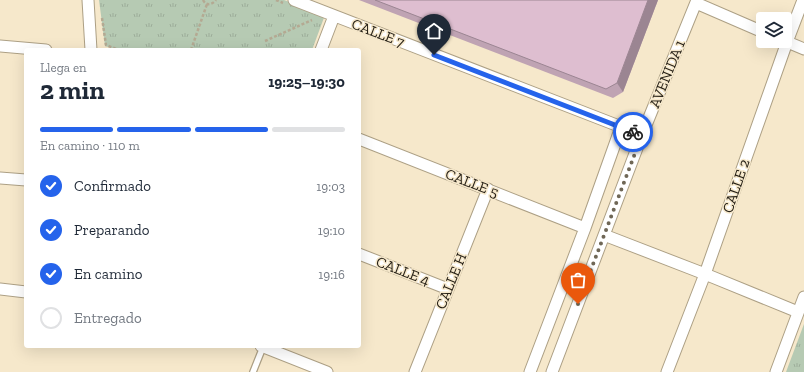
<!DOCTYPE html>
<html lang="es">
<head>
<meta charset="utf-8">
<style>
	:root { --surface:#fff; --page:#f2f2f3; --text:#1f2937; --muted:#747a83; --line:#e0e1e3; --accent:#2563eb }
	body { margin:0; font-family:"Zilla Slab",serif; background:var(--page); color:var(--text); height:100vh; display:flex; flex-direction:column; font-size:15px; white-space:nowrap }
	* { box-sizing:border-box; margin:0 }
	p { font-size:13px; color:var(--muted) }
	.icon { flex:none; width:22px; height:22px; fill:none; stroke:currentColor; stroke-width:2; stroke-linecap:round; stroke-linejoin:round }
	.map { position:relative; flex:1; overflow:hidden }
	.details { position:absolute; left:24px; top:48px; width:337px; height:300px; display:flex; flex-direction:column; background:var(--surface); border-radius:4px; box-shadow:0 4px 16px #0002 }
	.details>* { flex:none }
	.buttons { position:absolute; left:756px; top:12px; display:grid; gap:8px }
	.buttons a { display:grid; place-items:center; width:36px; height:36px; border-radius:4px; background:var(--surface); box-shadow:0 4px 16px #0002; font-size:20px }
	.pin { position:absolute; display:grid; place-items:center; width:34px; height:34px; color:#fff; margin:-41px -17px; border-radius:50% 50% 50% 0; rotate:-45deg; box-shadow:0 0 4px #0007 }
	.pin .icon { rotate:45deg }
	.courier { position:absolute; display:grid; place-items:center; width:40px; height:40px; margin:-20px; border:3px solid #2563eb; border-radius:50%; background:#fff; color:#222; box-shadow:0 1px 5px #0007 }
	.overview em { font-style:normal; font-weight:800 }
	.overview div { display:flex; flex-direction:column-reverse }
	.overview { display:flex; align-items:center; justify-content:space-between; height:68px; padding:0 16px }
	h1 { font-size:26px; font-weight:800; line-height:30px }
	.bar { display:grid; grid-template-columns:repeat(4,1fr); gap:6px 4px; align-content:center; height:48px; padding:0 16px }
	.bar i { height:5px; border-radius:3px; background:var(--line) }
	.bar .selected { background:var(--accent) }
	.bar p { grid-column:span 4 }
	ol { padding:0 16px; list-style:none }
	li { display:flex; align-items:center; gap:12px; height:44px }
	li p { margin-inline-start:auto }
	li .icon { padding:4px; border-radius:50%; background:var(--accent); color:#fff; stroke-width:4 }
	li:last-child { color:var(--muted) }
	li i { width:22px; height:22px; border:2px solid var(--line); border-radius:50% }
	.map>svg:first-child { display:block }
	.park { fill:url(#park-tufts) }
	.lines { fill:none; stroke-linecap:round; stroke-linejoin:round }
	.service-casing { stroke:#ada085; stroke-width:8 }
	.minor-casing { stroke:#ada085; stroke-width:13 }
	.path { stroke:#b4a992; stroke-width:2.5; stroke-dasharray:3 2; stroke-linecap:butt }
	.service { stroke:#fff; stroke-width:5.5 }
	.minor { stroke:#fff; stroke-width:11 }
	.wall { fill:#bfa3b3 }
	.shaded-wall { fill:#9b8592 }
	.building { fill:#debed0; stroke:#9b8592 }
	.done { stroke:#6f6756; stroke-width:4; stroke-dasharray:0 7.2 }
	.route { stroke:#2563eb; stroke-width:5 }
	.labels { text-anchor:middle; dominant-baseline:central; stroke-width:3; stroke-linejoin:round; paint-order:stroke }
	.street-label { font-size:15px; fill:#272117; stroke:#f6e8cb }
</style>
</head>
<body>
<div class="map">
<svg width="804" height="372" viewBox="0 0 804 372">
	<defs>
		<pattern id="park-tufts" width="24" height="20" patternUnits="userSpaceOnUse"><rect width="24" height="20" fill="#b6cab3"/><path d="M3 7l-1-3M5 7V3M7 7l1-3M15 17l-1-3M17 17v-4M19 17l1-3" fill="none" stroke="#9cad99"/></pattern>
	</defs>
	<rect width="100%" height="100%" fill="#f6e8cb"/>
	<path class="park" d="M99 0H284L325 15 312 50H118L105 46Z
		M804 324V372H786Z"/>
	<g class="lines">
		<defs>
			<path id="service" d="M253 372 263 347"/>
			<path id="minor" d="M88 0 91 50
				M294 0 642 135
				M696 3 763 32
				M785 41 804 49
				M0 46 46 50
				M321 50 334 16
				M359 139 585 228
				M0 178 26 180
				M604 235 705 274 798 312
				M359 254 448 289
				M0 289 26 292
				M261 346 327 372
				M415 372 488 189
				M530 372 585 228 621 127
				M552 372 642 135 697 0
				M667 372 705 274 787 42 803 0
				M776 372 804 297"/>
		</defs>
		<use href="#service" class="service-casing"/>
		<use href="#minor" class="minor-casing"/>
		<path class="path" d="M203 0C206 6 212 5 216 0
			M276 0 283 3
			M102 18 106 45 119 50
			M265 41 312 20
			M191 50 207 4"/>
		<use href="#service" class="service"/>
		<use href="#minor" class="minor"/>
	</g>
	<path class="wall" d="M359 0H658L623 92 613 98Z"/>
	<path class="shaded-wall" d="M648 0H658L623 92 617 83Z"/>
	<path class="building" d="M375 0H648L617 83 606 89Z"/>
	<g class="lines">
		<path class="done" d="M578 304 642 135 633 132"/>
		<path class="route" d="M434 55 633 132"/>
	</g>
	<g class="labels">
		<g class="street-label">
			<text transform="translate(378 33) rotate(21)">CALLE 7</text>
			<text transform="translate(667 74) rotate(-68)">AVENIDA 1</text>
			<text transform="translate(472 183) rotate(21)">CALLE 5</text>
			<text transform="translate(736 186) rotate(-71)">CALLE 2</text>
			<text transform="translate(403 271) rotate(21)">CALLE 4</text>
			<text transform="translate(451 281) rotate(-68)">CALLE H</text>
		</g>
	</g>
</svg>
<div class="buttons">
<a><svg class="icon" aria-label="layers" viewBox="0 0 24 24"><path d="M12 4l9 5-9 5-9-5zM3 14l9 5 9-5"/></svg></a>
</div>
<div class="pin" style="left:578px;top:304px;background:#ea580c"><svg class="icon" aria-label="bag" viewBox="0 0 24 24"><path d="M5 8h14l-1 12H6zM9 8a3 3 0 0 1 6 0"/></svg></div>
<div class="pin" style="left:434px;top:55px;background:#1f2937"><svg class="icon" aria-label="home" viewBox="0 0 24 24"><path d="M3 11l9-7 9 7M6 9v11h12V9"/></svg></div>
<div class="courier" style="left:633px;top:132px"><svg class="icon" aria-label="bike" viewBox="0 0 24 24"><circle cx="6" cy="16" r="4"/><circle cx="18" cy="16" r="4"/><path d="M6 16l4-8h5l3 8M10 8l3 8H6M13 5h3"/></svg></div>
<section class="details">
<div class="overview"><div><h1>2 min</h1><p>Llega en</p></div><em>19:25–19:30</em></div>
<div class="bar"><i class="selected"></i><i class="selected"></i><i class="selected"></i><i></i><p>En camino · 110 m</p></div>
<ol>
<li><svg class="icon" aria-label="check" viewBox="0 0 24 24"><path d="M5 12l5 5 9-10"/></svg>Confirmado<p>19:03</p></li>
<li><svg class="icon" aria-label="check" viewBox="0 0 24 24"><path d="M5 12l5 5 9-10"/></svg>Preparando<p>19:10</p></li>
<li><svg class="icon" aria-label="check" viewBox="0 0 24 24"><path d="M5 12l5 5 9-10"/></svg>En camino<p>19:16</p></li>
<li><i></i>Entregado</li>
</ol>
</section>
</div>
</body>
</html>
